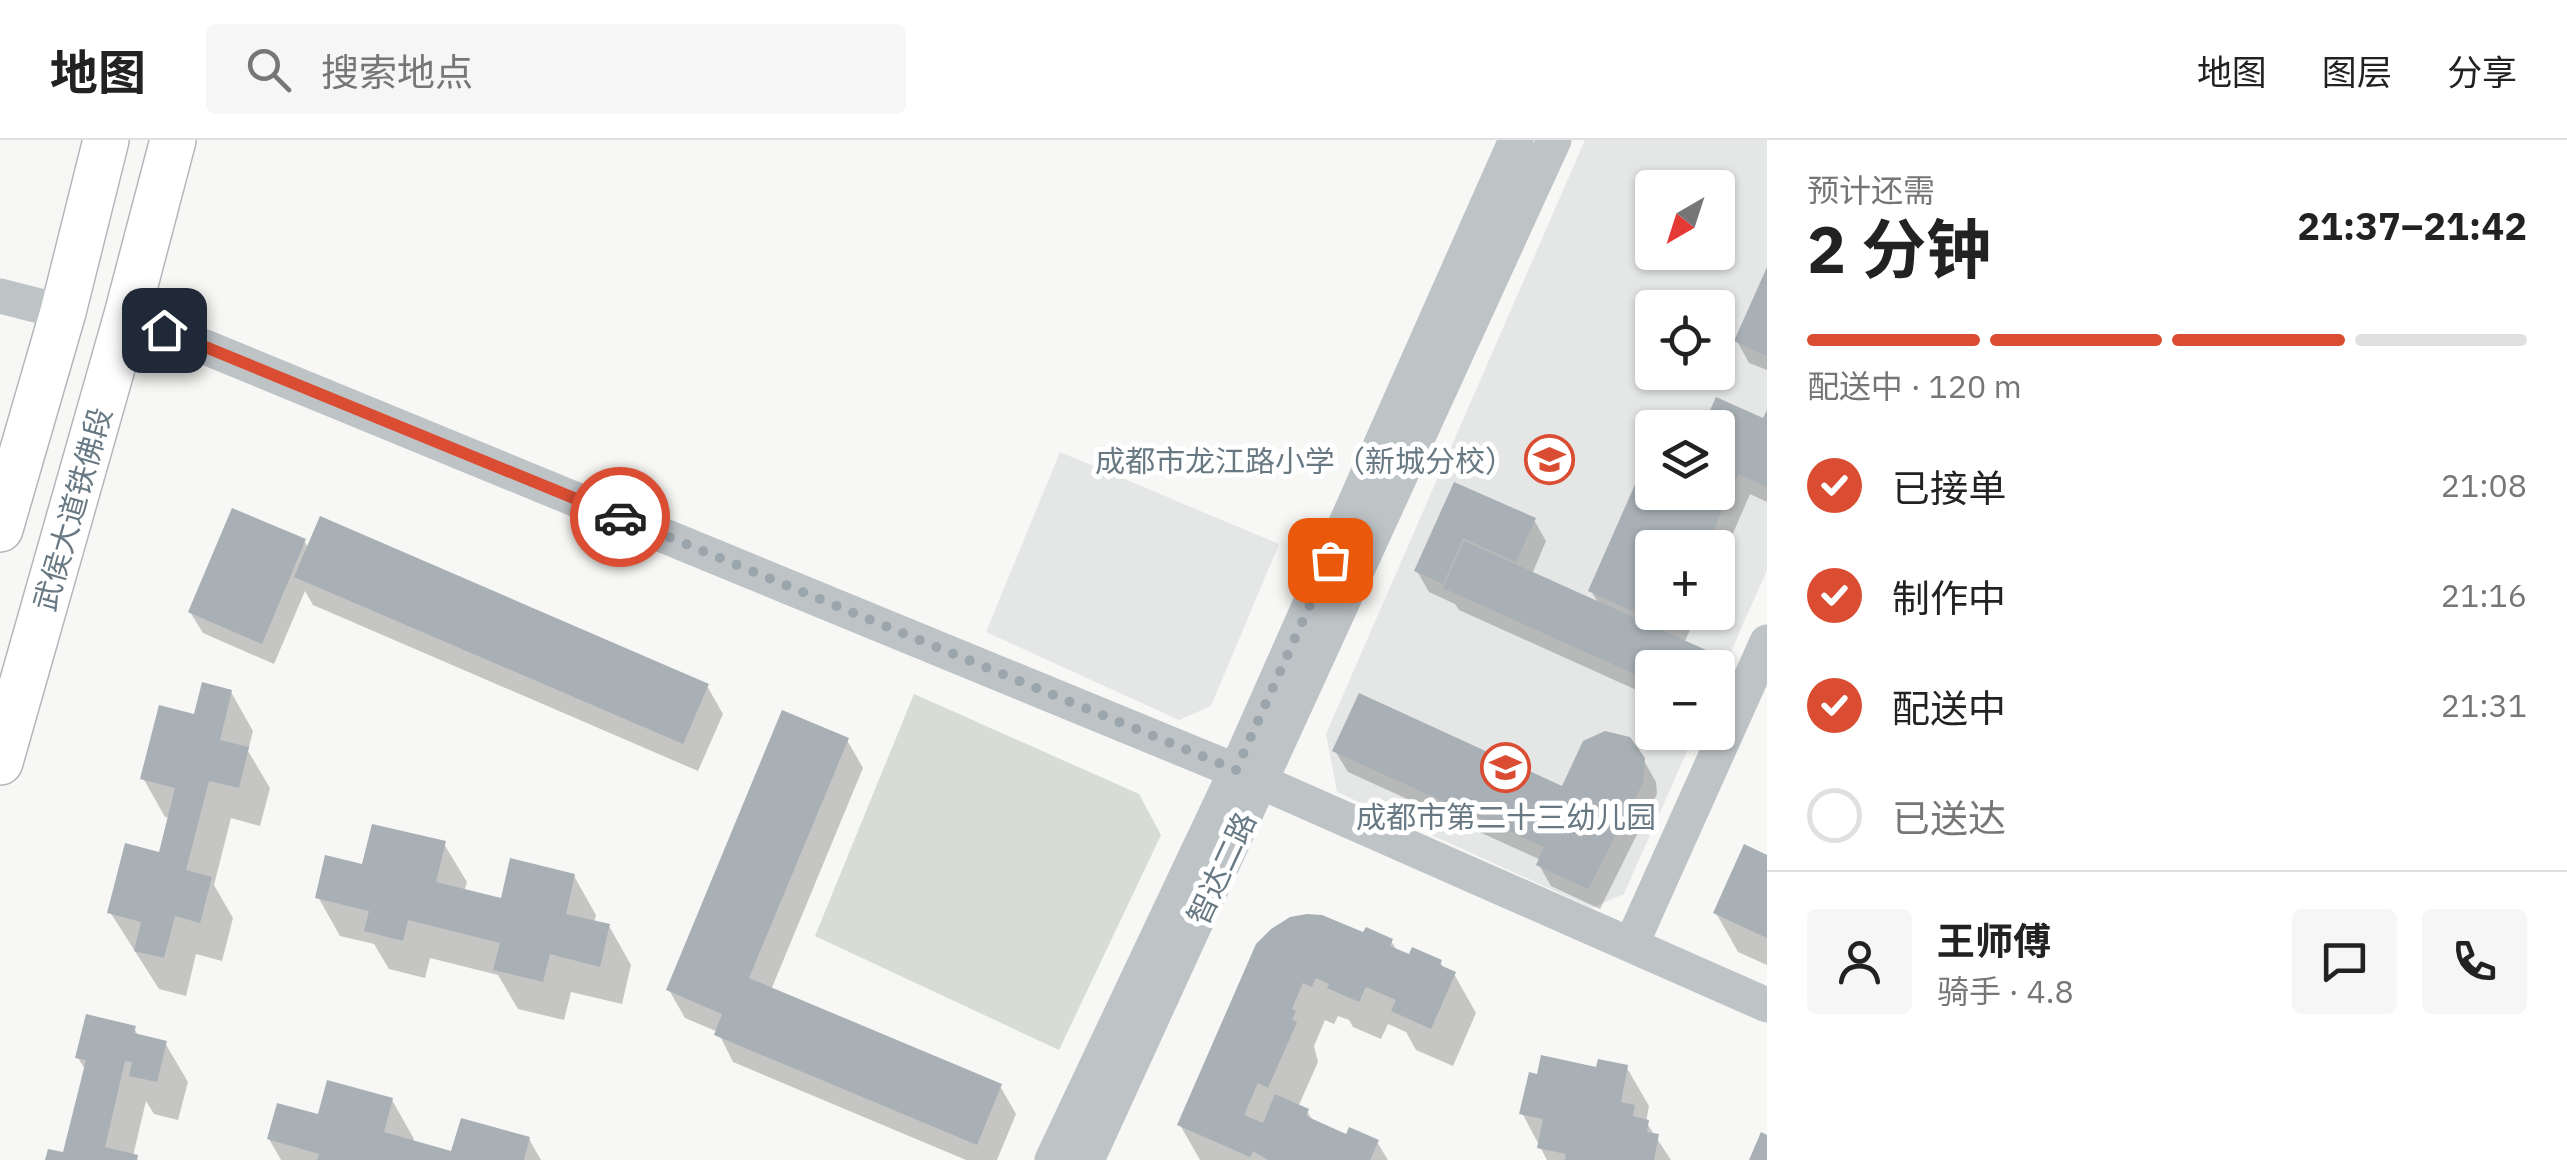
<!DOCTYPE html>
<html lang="zh">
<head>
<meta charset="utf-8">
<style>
	:root { --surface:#fff; --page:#f6f6f6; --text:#222; --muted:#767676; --line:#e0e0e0; --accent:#da4d32 }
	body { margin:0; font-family:"IBM Plex Sans","Noto Sans SC",sans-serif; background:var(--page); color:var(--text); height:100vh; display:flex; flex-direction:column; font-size:38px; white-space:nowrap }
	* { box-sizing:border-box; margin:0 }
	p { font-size:32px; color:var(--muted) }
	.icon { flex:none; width:55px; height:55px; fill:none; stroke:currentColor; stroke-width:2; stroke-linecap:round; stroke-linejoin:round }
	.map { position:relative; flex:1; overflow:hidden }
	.sheet { display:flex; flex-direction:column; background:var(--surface); width:800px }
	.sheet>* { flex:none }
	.needle { width:65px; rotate:219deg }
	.fabs { position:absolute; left:1635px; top:30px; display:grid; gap:20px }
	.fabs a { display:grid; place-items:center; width:100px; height:100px; border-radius:10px; background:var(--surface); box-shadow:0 2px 8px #0004; font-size:50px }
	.pin { position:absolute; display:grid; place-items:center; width:85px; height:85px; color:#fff; margin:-42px; border-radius:20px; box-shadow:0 5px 15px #0006 }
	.courier { position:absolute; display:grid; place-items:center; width:100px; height:100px; margin:-50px; border:8px solid #da4d32; border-radius:50%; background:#fff; color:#222; box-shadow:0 2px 12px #0007 }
	.headline em { font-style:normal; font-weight:700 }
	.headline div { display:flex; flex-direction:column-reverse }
	.headline { display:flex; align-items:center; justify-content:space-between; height:170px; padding:0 40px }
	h1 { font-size:65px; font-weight:700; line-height:75px }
	.bar { display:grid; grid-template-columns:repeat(4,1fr); gap:15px 10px; align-content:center; height:120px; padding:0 40px }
	.bar i { height:12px; border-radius:8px; background:var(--line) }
	.bar .selected { background:var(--accent) }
	.bar p { grid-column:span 4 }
	.line { display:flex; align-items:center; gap:25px; padding:0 40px; border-top:2px solid var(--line) }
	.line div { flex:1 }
	.round { display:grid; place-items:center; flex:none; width:105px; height:105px; border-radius:10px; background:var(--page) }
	ol { padding:0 40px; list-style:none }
	li { display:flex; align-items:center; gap:30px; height:110px }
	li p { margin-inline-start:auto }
	li .icon { padding:10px; border-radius:50%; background:var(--accent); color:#fff; stroke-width:4 }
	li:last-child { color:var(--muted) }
	li i { width:55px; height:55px; border:5px solid var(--line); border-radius:50% }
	header { display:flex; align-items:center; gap:60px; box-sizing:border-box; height:140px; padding:0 50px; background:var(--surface); border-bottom:2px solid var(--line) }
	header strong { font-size:48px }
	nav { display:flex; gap:55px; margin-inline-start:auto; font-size:35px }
	.search { width:700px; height:90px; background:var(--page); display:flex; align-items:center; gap:25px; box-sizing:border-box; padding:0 35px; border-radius:10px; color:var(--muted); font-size:38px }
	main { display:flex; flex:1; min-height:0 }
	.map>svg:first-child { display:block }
	.built { fill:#e5e6e6; fill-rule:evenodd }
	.green { fill:#d7dcd4 }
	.shadow { fill:#0003 }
	.building { fill:#a8b0b5 }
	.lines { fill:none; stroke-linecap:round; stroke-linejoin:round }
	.major-casing { stroke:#b2b7bb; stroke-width:48 }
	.minor { stroke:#bec3c6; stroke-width:35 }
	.major { stroke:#fff; stroke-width:45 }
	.done { stroke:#9aa5ac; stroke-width:10; stroke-dasharray:0 18 }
	.route { stroke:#da4d32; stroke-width:12 }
	.labels { text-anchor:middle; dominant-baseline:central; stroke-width:10; stroke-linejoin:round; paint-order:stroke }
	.poi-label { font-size:30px; fill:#687984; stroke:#fff; text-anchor:end }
	.street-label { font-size:30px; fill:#687984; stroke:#fff }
</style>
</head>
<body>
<header>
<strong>地图</strong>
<div class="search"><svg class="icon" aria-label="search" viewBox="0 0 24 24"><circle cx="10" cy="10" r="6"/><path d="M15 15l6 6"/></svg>搜索地点</div>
<nav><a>地图</a><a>图层</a><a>分享</a></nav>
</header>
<main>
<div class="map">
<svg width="1767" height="1020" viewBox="0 0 1767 1020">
	<rect width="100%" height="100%" fill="#f7f7f5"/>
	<path class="built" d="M1585 0H1767V430L1718 541V528H1652V592L1695 593 1624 754 1592 768 1337 652 1326 594ZM1652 48H1718V112H1652ZM1652 168H1718V232H1652ZM1652 288H1718V352H1652ZM1652 408H1718V472H1652Z
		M1060 312 1279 404 1211 566 1179 580 986 492Z"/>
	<path class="green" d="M914 554 1139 654 1161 695 1059 910 815 796Z"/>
	<path class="shadow" d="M1767 133V230L1749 223 1737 201Z
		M1767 276V362L1750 354 1718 428V408H1652V472H1698L1685 501 1704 512 1714 528H1652V557L1459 470 1455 464 1429 452 1417 431 1456 345 1534 380 1546 401 1532 434 1599 464 1591 451 1652 313V352H1718V288L1765 281Z
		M304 401 309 409 707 546 723 574 698 631 313 465 305 451 274 524 203 493 190 472Z
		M231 552 253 591 248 611 270 648 260 686 231 678 214 745 233 778 222 821 196 814 186 856 159 849 110 772 161 715 170 678 165 677 143 638 196 577Z
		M847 600 863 628 771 850 1000 946 1016 974 997 1020H966L733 922 718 892 685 878 669 850Z
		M1335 611 1563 649 1643 619 1656 642 1657 654 1600 769 1551 746 1539 725 1541 720 1348 632Z
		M444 704 467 742 464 752 503 761 574 736 596 775 594 783 609 786 631 825 622 864 571 852 564 880 518 869 498 835 430 818 425 838 389 829 374 804 340 796 318 757 364 727Z
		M1767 718V825L1738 812 1716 773Z
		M1365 795 1391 801 1398 812 1440 822 1445 830 1454 834 1476 873 1453 926 1416 910 1406 892 1388 884 1381 899 1353 887 1349 880 1338 876 1334 884 1325 880 1314 906 1318 922 1298 967 1307 971 1314 983 1348 997 1377 1002 1388 1020H1200L1180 985 1258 805Z
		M134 888 139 897 165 903 188 942 178 980 154 974 146 961 133 1016 138 1020H47L65 1016 86 931 78 918Z
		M1627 928 1649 966 1646 982 1671 1020H1547L1522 973 1598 930Z
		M392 960 414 999 413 1003 453 1014 529 999 541 1020H281L269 999 320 977Z"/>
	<path class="building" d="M1767 127V216L1734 201Z
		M1716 257 1763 278 1767 270V347L1738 334 1706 408H1652V472H1677L1670 488 1588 451 1652 306V352H1718V288H1702Z
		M1454 342 1536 378 1516 422 1463 398 1443 444 1414 431Z
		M232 368 306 399 262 504 188 472Z
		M320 376 709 544 683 604 294 437Z
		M1464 401 1706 510 1698 528H1652V542L1443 448Z
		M202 542 232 550 220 600 249 607 239 648 209 641 186 730 212 737 200 783 175 776 164 818 134 811 141 782 107 773 125 703 159 712 175 648 140 639 159 565 194 574Z
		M1359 553 1562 646 1583 601 1605 591 1630 597 1645 618 1643 643 1588 749 1536 725 1544 707 1332 611Z
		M782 570 849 598 749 838 1002 944 977 1005 714 895 722 874 666 850Z
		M372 684 446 701 436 742 501 758 510 718 575 734 566 774 610 784 600 827 550 814 543 842 493 830 500 803 408 780 403 801 364 791 369 771 315 758 325 715 362 724Z
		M1744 704 1767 715V798L1713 773Z
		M1307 774 1322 775 1363 792 1366 787 1393 799 1390 806 1409 814 1412 807 1442 820 1440 825 1456 832 1431 889 1391 871 1396 860 1366 847 1359 862 1327 848 1329 844 1316 838 1312 847 1303 843 1292 869 1296 871 1292 880 1297 882 1268 948 1258 943 1244 975 1263 983 1275 954 1309 969 1306 976 1346 994 1349 987 1379 1000 1370 1020H1268L1253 1011 1250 1017 1177 985 1256 804 1271 789 1290 777Z
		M86 874 136 886 134 893 167 901 157 942 129 936 132 922 125 921 105 1007 138 1015 137 1020H45L48 1009 63 1012 86 920 75 918Z
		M1541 915 1596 927 1598 919 1628 925 1621 962 1635 965 1633 976 1649 980 1647 992 1659 994 1654 1020H1565L1566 1014 1537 1008 1543 979 1519 974 1529 932 1537 934Z
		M327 940 393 958 384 992 451 1011 461 978 530 997 524 1020H317L319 1014 267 999 277 963 318 974Z
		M1761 992 1767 995V1020H1749Z"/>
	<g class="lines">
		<defs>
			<path id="major" d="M0 389 63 172 106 0
				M0 622 127 175 173 0"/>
		</defs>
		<use href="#major" class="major-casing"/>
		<path class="minor" d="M0 156 63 172
			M127 175 1236 631 1767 865
			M1631 805 1767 502
			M1052 1020 1236 631 1516 0
			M1087 1020 1554 0"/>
		<use href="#major" class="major"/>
	</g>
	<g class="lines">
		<path class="done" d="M620 377 1236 630 1330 420"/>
		<path class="route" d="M164 190 620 377"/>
	</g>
	<defs>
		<symbol id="school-ring" viewBox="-11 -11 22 22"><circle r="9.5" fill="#fff" stroke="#da4d32" stroke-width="1.5"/><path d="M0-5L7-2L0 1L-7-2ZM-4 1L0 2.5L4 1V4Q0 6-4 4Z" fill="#da4d32"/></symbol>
	</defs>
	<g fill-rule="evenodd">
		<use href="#school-ring" x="1522" y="292" width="55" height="55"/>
		<use href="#school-ring" x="1478" y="600" width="55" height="55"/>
	</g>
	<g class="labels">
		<g class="poi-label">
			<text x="1515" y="320">成都市龙江路小学（新城分校）</text>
			<text x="1506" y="676" text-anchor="middle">成都市第二十三幼儿园</text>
		</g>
		<g class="street-label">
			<text transform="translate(72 369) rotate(-74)">武侯大道铁佛段</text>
			<text transform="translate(1221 728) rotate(-65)">智达二路</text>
		</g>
	</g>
</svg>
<div class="fabs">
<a><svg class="needle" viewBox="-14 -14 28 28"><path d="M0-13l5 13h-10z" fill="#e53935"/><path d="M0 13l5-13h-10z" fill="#767676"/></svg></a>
<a><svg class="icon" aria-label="locate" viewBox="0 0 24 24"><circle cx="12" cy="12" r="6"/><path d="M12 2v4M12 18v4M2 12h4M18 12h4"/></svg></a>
<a><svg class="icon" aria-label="layers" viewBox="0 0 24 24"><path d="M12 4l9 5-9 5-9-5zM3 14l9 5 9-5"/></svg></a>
<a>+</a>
<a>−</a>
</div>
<div class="pin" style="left:1330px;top:420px;background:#ea580c"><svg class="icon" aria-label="bag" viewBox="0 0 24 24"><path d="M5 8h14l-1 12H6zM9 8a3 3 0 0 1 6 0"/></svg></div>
<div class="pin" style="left:164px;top:190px;background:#1f2937"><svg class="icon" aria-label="home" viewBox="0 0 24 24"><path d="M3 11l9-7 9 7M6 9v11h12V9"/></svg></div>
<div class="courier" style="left:620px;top:377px"><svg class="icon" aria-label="car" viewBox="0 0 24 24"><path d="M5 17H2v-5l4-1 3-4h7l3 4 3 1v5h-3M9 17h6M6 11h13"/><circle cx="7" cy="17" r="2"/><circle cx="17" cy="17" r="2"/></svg></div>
</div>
<section class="sheet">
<div class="headline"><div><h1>2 分钟</h1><p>预计还需</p></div><em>21:37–21:42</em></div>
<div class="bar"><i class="selected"></i><i class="selected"></i><i class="selected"></i><i></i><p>配送中 · 120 m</p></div>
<ol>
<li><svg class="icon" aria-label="check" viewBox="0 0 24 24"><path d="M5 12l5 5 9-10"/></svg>已接单<p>21:08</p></li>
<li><svg class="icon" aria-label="check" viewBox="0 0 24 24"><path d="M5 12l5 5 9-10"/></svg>制作中<p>21:16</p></li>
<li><svg class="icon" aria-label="check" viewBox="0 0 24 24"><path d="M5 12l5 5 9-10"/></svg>配送中<p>21:31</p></li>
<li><i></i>已送达</li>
</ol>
<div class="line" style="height:180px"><a class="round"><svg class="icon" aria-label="person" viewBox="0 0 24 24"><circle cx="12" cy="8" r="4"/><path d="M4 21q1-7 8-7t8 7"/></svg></a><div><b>王师傅</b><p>骑手 · 4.8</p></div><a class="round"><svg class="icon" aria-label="chat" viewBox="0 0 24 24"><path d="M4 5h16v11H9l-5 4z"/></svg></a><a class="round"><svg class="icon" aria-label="phone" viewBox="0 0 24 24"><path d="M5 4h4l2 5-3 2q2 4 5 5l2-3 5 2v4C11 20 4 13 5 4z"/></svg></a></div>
</section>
</main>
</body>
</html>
